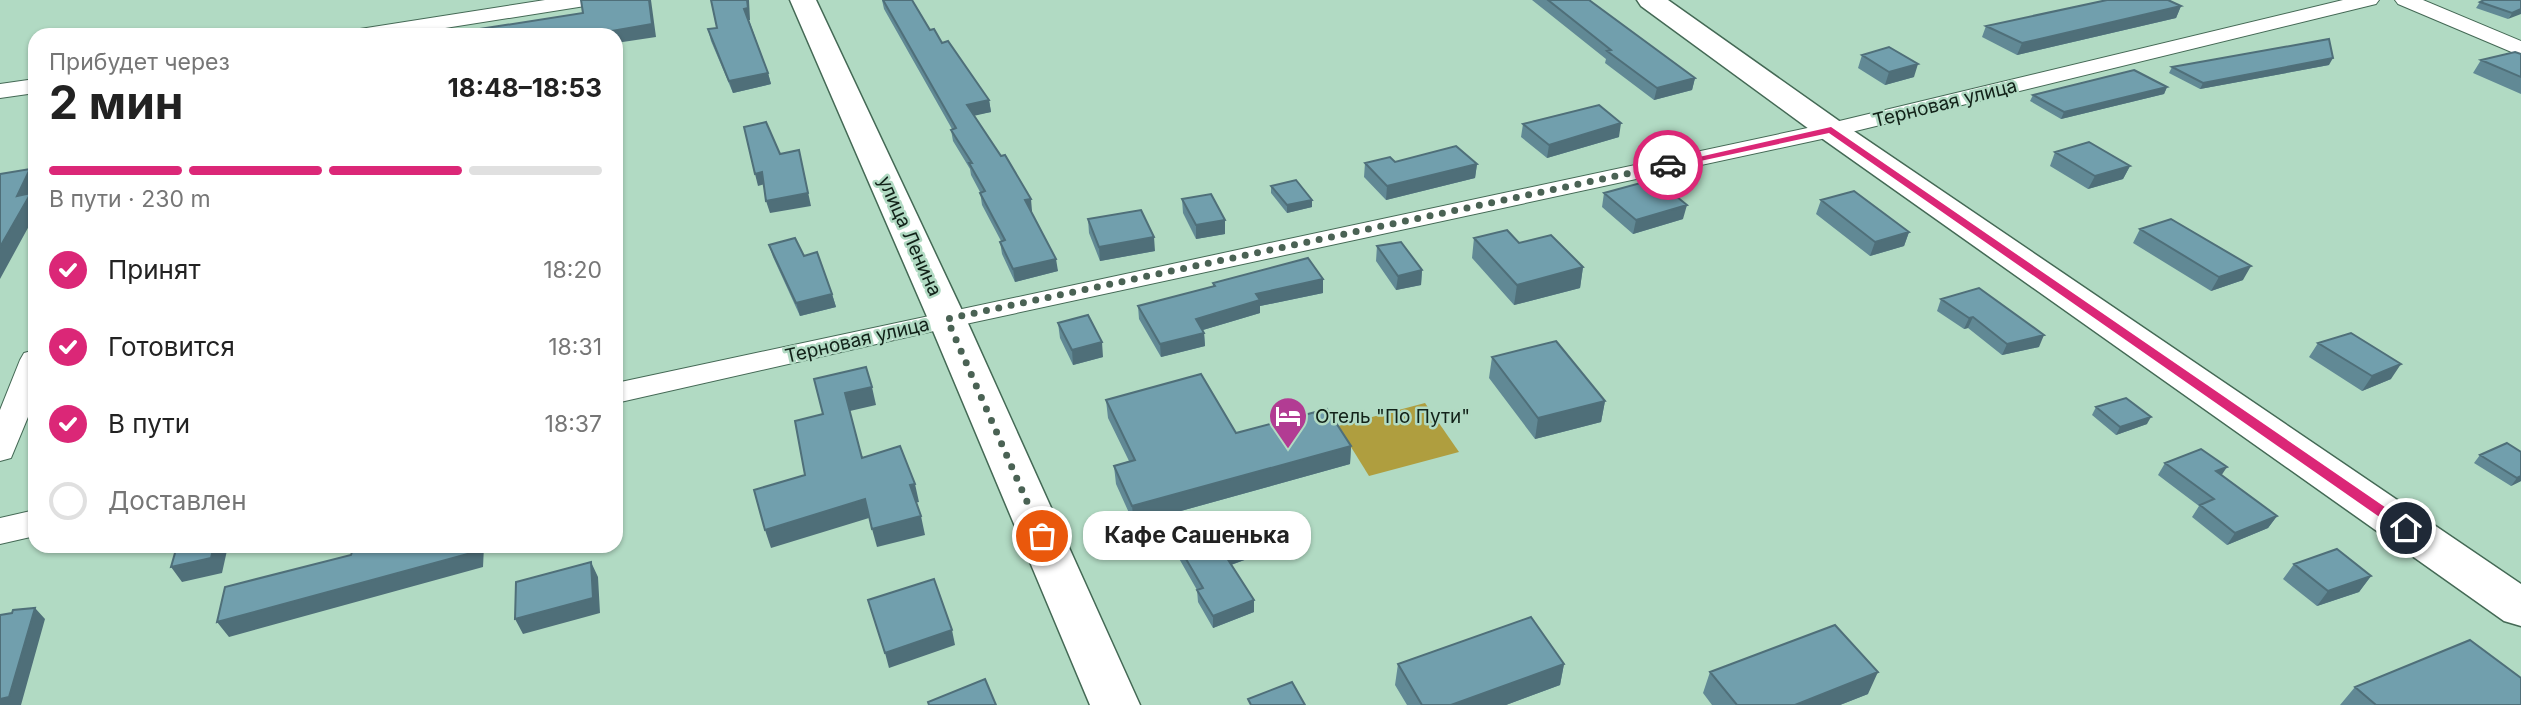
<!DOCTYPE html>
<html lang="ru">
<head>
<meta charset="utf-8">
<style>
	:root { --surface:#fff; --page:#f6f6f6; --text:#222; --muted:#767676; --line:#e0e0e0; --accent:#db2777 }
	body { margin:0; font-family:Inter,sans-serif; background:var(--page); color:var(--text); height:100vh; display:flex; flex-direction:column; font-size:26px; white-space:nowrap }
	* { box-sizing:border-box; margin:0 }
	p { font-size:23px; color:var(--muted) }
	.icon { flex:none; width:38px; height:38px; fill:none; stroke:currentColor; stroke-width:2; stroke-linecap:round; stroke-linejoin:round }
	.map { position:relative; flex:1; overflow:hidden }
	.side { position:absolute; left:28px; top:28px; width:595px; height:525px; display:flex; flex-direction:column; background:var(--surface); border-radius:21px; box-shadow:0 2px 5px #0004 }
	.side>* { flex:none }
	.pin { position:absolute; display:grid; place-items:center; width:60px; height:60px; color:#fff; margin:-30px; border:4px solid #fff; border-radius:50%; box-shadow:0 2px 7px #0007 }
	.courier { position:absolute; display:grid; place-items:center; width:70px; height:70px; margin:-35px; border:5px solid #db2777; border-radius:50%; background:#fff; color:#222; box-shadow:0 2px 9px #0007 }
	.bubble { position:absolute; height:49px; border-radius:21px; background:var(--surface); box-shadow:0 2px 5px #0004; font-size:23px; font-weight:700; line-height:49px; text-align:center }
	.headline em { font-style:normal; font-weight:700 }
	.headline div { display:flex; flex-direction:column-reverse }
	.headline { display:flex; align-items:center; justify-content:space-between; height:119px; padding:0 21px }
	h1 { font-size:46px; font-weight:700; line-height:52px }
	.bar { display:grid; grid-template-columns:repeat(4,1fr); gap:10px 7px; align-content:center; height:84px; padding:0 21px }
	.bar i { height:9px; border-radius:5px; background:var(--line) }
	.bar .selected { background:var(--accent) }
	.bar p { grid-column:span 4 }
	ol { padding:0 21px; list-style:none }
	li { display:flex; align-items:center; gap:21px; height:77px }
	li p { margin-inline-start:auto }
	li .icon { padding:7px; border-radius:50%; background:var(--accent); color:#fff; stroke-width:4 }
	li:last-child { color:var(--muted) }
	li i { width:38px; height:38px; border:4px solid var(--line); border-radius:50% }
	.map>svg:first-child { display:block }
	.green { fill:#af9e3f }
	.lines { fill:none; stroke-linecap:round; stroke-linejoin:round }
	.minor-casing { stroke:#446955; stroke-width:2 }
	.tertiary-casing { stroke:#446955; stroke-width:3 }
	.primary-casing { stroke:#446955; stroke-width:3 }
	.minor { fill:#fff; fill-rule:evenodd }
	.tertiary { fill:#fff; fill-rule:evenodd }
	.primary { fill:#fff; fill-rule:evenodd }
	.wall { fill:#618995 }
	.shaded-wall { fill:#4f6f79 }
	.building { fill:#719fad; stroke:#4f6f79; stroke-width:2 }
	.route { fill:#db2777 }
	.done { stroke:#4a6254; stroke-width:7; stroke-dasharray:0 12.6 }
	.labels { text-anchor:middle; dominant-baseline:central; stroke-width:5; stroke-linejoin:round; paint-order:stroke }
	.street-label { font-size:19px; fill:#122219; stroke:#b1dac3 }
	.poi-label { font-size:19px; fill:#122219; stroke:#b1dac3; text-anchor:start }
</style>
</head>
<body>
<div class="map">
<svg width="2521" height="705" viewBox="0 0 2521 705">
	<rect width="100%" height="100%" fill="#b1dac3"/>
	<path class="green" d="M1425 403 1459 452 1369 476 1338 426Z"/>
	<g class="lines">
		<defs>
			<path id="minor" d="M545 0H595L592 4 585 6 401 35H349L352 30 360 29Z
				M2343 0H2379L2376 4 1831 137 947 328 616 403V383L1831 123Z
				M2395 0H2423L2521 41V56L2398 4Z
				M35 79V93L0 98V84Z
				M35 350V400L11 458 0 461V410L20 360 24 353Z
				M35 510V536L0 544V518Z"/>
			<path id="tertiary" d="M1637 0H1668L1842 123 2521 584V626L2504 621 1820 137 1641 6Z"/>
			<path id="primary" d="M790 0H816L966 319 1140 705H1090L928 319Z"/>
		</defs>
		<use href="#minor" class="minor-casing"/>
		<use href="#tertiary" class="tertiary-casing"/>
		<use href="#primary" class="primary-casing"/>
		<use href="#minor" class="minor"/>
		<use href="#tertiary" class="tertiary"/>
		<use href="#primary" class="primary"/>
	</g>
	<path class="wall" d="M711 0 750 20H749L768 73 771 84 733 93 711 41 708 29 717 28Z
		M882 0H912L930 30 989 100 991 112 974 115 1032 211H1031L1058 271 1015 282 1002 254 1000 242 1001 241 982 205 980 192 971 175 970 169 953 141 951 130 952 129 884 9Z
		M1532 0H1589L1695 78 1692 90 1654 100 1605 63 1606 59Z
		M2521 0 2508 19 2476 8 2480 2Z
		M2181 6 2176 18 2017 55 1982 37 1986 26Z
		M2521 54V94L2473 73 2481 60Z
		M1862 55 1914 77 1885 85 1858 68Z
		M2329 65 2200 89 2169 73 2172 67Z
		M2167 87 2164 94 2061 119 2030 101 2033 95Z
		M1523 124 1619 137 1547 158 1521 137Z
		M2055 152 2130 166 2123 179 2088 189 2050 166Z
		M1395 162 1477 164 1475 178 1386 200 1364 177 1365 163Z
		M1271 186 1312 207 1287 213 1271 193Z
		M1604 193 1683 219 1633 234 1602 207Z
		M1182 199 1225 220V234L1196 239 1183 213Z
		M1821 200 1909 232 1904 246 1870 256 1816 214Z
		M1088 219 1155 251 1100 261 1089 233Z
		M2140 229 2243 280 2211 291 2133 243Z
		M1474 238 1519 243 1583 267 1580 288 1514 305 1472 258Z
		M769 245 804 256 832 294 836 307 800 316 773 257Z
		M1377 246 1422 270 1421 285 1396 290 1376 261Z
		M1213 283 1323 293 1260 306V313L1203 330 1204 333 1205 346 1161 357 1139 319 1138 306 1213 287Z
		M1941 299 2039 347 2002 355 1968 328 1964 329 1937 311Z
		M1058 323 1103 357 1073 365 1060 338Z
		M2318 343 2391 379 2362 391 2309 357Z
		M1492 357 1605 401 1601 422 1535 439 1489 378Z
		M1106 400 1236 433 1351 446 1350 464 1134 524 1116 484 1114 466 1129 461 1108 418Z
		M2096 407 2147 424 2116 435 2092 415Z
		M2521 452V481L2511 486 2474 463 2480 455Z
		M2165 463 2222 475 2277 516 2268 528 2227 545 2192 517 2199 506 2158 475Z
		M1176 542 1258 543V555L1231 565 1254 612 1213 628 1198 602 1197 590 1177 555Z
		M2294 564 2371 576 2359 592 2317 606 2283 579Z
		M1398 664H1564L1560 685 1506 705H1407L1395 685Z
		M1710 672 1868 694 1840 705H1712L1703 693Z
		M2355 687 2521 705H2340Z"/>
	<path class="shaded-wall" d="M649 0H651L656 37 616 43V35H594V34Z
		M747 0H749L750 20H747L744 9Z
		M2181 6 2176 18 2017 55 2022 43Z
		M2521 9V14L2508 19 2512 13Z
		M2333 58 2329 65 2200 89 2203 83Z
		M1918 64 1914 77 1885 85 1889 72Z
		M768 73 771 84 733 93 729 81Z
		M1695 78 1692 90 1654 100 1657 88Z
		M2167 87 2164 94 2061 119 2064 112Z
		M989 100 991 112 969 117 967 105Z
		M1621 123 1619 137 1547 158 1549 145Z
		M799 150 811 206 770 213 766 201Z
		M1477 164 1475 178 1386 200 1387 186Z
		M2130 166 2123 179 2088 189 2095 176Z
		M30 169 35 176V191L33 196 35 200V215L0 279V247L17 196Z
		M762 172 765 184 758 186 755 174Z
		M1031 199 1032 211 1027 213 1025 200Z
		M1312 200V207L1287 213V205Z
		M1687 205 1683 219 1633 234 1636 220Z
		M1225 220V234L1196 239V225Z
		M1909 232 1904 246 1870 256 1875 242Z
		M1154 237 1155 251 1100 261 1099 247Z
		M1056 259 1058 271 1015 282 1013 269Z
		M2251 266 2243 280 2211 291 2219 277Z
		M1583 267 1580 288 1514 305 1517 285Z
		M1422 270 1421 285 1396 290 1398 276Z
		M1323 279V293L1260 306V313L1196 332V319L1256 294Z
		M832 294 836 307 800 316 796 303Z
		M1973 317 1968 328 1964 329 1969 318Z
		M1204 333 1205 346 1161 357 1160 344Z
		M2044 335 2039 347 2002 355 2007 344Z
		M1102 342 1103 357 1073 365 1072 350Z
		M2401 364 2391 379 2362 391 2372 376Z
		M872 387 876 405 850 411 845 393Z
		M1605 401 1601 422 1535 439 1538 418Z
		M2151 417 2147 424 2116 435 2120 427Z
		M1351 446 1350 464 1134 524 1132 506Z
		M2227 467 2219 479 2216 471Z
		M2521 476V481L2511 486 2517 478Z
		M915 484 919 502 914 503 910 485Z
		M865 499 869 518 771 548 765 530Z
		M921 516 925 535 877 547 872 529Z
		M2277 516 2268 528 2227 545 2235 533Z
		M1258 543V555L1225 567V555Z
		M214 546H228L222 573 182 582 171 567Z
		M475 546H484L483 567 229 637 217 622Z
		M591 562 598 577 600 613 523 634 515 619Z
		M2371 576 2359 592 2317 606 2328 591Z
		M1254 600V612L1213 628V616Z
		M35 608 45 619 21 705H0V699Z
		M952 630 955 645 889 668 885 653Z
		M1564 664 1560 685 1506 705H1451Z
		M1878 672 1868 694 1840 705H1795Z"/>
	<path class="building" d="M581 0H649L652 24 594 34V35H466L467 31 583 13Z
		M711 0H747L748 8 744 9 768 73 729 81 708 29 717 28Z
		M883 0H912L930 30 934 29 942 43 948 41 989 100 967 105 1001 156 1005 155 1031 199 1025 200 1056 259 1013 269 1000 242 1005 240 980 193 985 191 969 163H972L951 130 956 128Z
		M1548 0H1589L1695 78 1657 88 1607 51 1611 50Z
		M2107 0H2168L2181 6 2022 43 1986 26Z
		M2484 0H2521V9L2512 13 2480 2Z
		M2329 39 2333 58 2203 83 2172 67Z
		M1889 47 1918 64 1889 72 1862 55Z
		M2515 52 2521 54V77L2481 60Z
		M2134 70 2167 87 2064 112 2033 95Z
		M1599 105 1621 123 1549 145 1523 124Z
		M766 122 780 154 799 150 808 193 766 201 762 172 755 174 744 127Z
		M2089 142 2130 166 2095 176 2055 152Z
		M1456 146 1477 164 1387 186 1365 163 1390 157 1395 162Z
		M30 169 17 196 31 193 0 247V174Z
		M1655 179 1687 205 1636 220 1604 193Z
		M1296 180 1312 200 1287 205 1271 186Z
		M1854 191 1909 232 1875 242 1821 200Z
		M1211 194 1225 220 1196 225 1182 199Z
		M1141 210 1154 237 1099 247 1088 219Z
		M2171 219 2251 266 2219 277 2140 229Z
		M1507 230 1519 243 1551 235 1583 267 1517 285 1474 238Z
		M795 238 804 256 817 252 832 294 796 303 769 245Z
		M1401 242 1422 270 1398 276 1377 246Z
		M1308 258 1323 279 1256 294 1260 300 1196 319 1204 333 1160 344 1138 306 1215 286 1213 283Z
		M1979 288 2044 335 2007 344 1973 317 1969 318 1941 299Z
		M1088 315 1102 342 1072 350 1058 323Z
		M2351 333 2401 364 2372 376 2318 343Z
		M1556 341 1605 401 1538 418 1492 357Z
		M866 367 872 387 845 393 862 458 900 446 915 484 910 485 921 516 872 529 865 499 765 530 754 490 805 475 795 421 823 414 814 379Z
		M1201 374 1236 433 1327 409 1351 446 1132 506 1114 466 1135 460 1106 400Z
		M2126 398 2151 417 2120 427 2096 407Z
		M2507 443 2521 452V476L2517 478 2480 455Z
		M2201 449 2227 467 2216 471 2277 516 2235 533 2200 505 2214 499 2165 463Z
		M1242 519 1258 543 1225 555 1254 600 1213 616 1197 590 1203 588 1176 542Z
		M177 546H214L211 558 171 567Z
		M363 546H475V552L217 622 225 587 351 555 352 552 363 549Z
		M2337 549 2371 576 2328 591 2294 564Z
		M591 562 593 598 515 619 516 582Z
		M934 579 952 630 885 653 868 600Z
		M35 608 9 697 0 699V615L12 613 13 610Z
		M1531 617 1564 664 1451 705H1422L1398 664Z
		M1835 625 1878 672 1795 705H1737L1710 672Z
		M2470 640 2521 678V705H2376L2355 687Z
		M985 679 996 705H929L928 702Z
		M1292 682 1305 705H1251L1248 699Z"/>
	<path class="route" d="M1831 127 2411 525V532H2401L1829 133 1668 168 1664 165Z"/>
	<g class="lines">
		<path class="done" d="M1042 536 947 319 1668 165"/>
	</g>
	<defs>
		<symbol id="hotel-pin" viewBox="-11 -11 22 30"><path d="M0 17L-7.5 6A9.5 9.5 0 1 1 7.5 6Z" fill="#b23c93" stroke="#b1dac3"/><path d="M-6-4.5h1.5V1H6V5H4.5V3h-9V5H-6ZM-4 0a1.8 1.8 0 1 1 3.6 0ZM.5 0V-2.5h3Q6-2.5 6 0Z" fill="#fff"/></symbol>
	</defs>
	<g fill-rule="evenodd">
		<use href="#hotel-pin" x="1266" y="394" width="44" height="60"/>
	</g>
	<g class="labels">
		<g class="street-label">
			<text transform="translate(1945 103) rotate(-14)">Терновая улица</text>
			<text transform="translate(910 236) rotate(66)">улица Ленина</text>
			<text transform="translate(857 340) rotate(-13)">Терновая улица</text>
		</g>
		<g class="poi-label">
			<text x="1315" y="416">Отель "По Пути"</text>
		</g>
	</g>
</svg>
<div class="pin" style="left:1042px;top:536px;background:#ea580c"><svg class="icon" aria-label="bag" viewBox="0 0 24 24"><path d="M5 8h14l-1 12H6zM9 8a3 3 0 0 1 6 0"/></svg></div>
<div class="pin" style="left:2406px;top:528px;background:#1f2937"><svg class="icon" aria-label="home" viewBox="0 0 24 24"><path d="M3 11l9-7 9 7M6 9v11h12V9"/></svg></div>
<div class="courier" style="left:1668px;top:165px"><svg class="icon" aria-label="car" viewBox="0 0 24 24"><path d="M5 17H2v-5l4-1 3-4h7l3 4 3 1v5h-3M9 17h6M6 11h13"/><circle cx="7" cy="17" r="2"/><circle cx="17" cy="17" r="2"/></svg></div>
<div class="bubble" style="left:1083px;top:511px;width:228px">Кафе Сашенька</div>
<section class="side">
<div class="headline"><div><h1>2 мин</h1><p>Прибудет через</p></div><em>18:48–18:53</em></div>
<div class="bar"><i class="selected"></i><i class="selected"></i><i class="selected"></i><i></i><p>В пути · 230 m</p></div>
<ol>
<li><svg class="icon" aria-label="check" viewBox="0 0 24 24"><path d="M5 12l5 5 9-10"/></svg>Принят<p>18:20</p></li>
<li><svg class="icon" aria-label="check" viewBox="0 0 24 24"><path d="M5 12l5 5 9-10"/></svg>Готовится<p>18:31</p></li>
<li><svg class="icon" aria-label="check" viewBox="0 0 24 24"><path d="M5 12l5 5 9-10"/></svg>В пути<p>18:37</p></li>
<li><i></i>Доставлен</li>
</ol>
</section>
</div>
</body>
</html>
